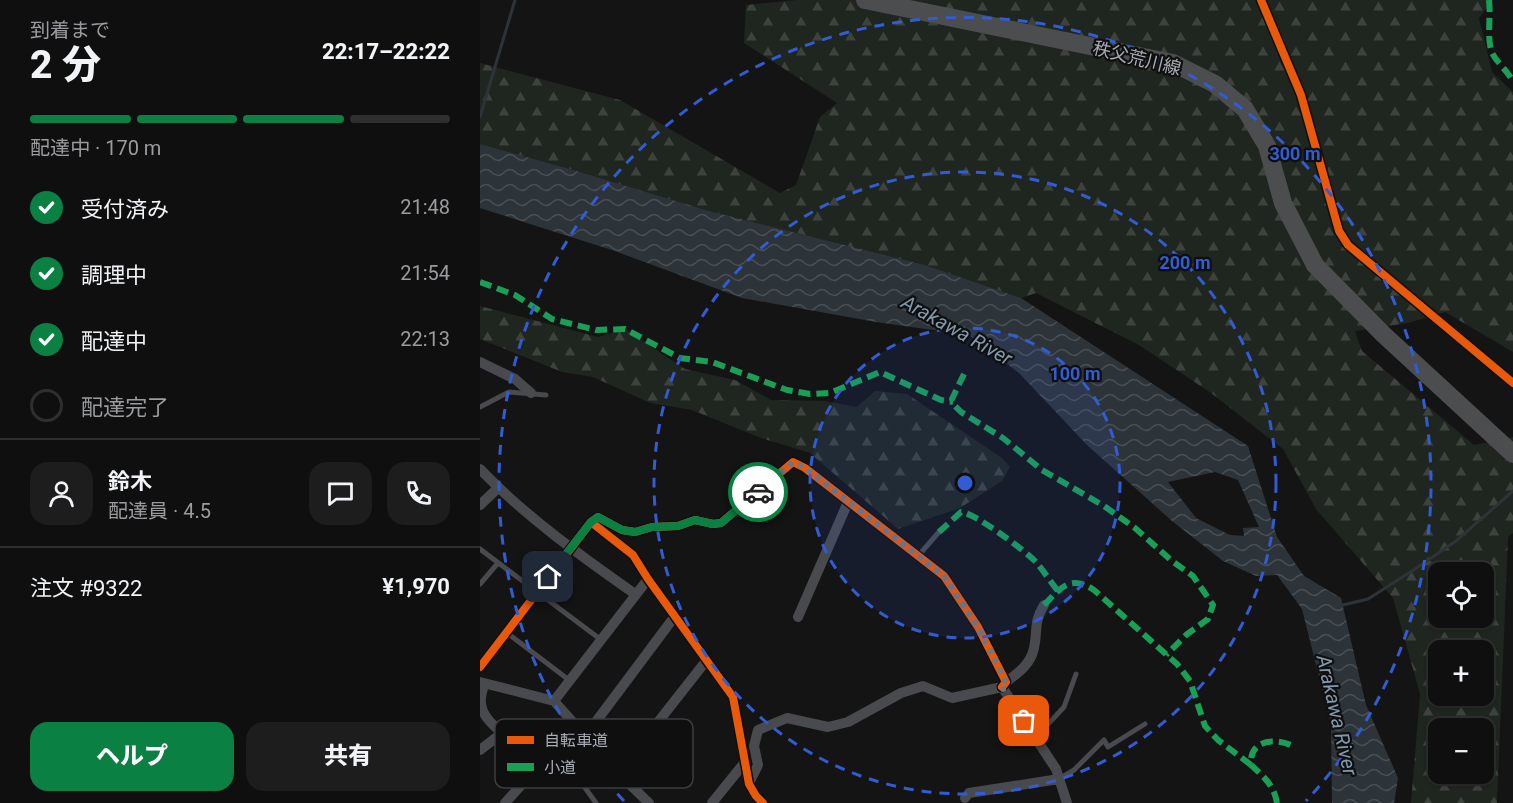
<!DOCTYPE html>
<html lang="ja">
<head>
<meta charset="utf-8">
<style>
	:root { --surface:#0f0f10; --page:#1d1d1e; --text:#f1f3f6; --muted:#9b9c9f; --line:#2f2f30; --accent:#0b8043 }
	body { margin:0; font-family:Roboto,"Noto Sans JP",sans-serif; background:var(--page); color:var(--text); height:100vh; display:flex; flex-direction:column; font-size:22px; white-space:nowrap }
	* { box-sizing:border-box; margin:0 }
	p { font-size:20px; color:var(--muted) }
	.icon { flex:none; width:33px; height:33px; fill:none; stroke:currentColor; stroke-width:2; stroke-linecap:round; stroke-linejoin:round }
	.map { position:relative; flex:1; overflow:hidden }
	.sheet { display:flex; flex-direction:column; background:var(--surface); width:480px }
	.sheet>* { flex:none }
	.fabs { position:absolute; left:948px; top:562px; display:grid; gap:12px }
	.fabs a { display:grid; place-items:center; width:66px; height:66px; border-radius:12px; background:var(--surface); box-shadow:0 2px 4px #0004,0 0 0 2px var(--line); font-size:30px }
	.pin { position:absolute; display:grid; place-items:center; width:51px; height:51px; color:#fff; margin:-26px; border-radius:12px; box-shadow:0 3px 9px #0006 }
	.courier { position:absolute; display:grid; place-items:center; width:60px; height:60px; margin:-30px; border:4px solid #0b8043; border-radius:50%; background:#fff; color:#222; box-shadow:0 2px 8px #0007 }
	.summary em { font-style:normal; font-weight:800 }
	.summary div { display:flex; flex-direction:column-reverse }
	.summary { display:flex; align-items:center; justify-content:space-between; height:102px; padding:0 30px }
	h1 { font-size:39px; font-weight:800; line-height:45px }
	.bar { display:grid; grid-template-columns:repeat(4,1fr); gap:9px 6px; align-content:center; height:72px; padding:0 30px }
	.bar i { height:8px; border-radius:4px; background:var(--line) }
	.bar .current { background:var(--accent) }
	.bar p { grid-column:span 4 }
	.line { display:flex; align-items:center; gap:15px; padding:0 30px; border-top:2px solid var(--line) }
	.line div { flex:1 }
	.round { display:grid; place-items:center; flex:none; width:63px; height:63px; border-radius:18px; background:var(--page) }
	ol { padding:0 30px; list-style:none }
	li { display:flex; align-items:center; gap:18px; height:66px }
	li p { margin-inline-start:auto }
	li .icon { padding:6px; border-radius:50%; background:var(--accent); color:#fff; stroke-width:4 }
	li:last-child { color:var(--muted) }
	li i { width:33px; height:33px; border:3px solid var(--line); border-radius:50% }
	.cta { display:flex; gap:12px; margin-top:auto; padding:12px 30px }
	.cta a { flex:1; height:69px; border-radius:18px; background:var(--accent); color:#fff; font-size:24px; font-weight:800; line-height:69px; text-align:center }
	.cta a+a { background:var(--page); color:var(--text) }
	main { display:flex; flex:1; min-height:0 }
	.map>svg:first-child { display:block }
	.forest { fill:url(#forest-firs); fill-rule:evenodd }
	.water { fill:url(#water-waves); fill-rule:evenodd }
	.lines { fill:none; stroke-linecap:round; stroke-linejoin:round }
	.stream { stroke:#2d3439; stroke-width:3 }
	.lane { stroke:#494a4d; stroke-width:5 }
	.street { stroke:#494a4d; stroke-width:10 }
	.primary { stroke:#4c4d4f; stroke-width:18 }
	.quiet { stroke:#1a9f57; stroke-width:6; stroke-dasharray:12 6; stroke-linecap:butt }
	.cycleway-casing { stroke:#0f0f10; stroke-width:11 }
	.cycleway { stroke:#e8590c; stroke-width:8 }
	.done { stroke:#74767c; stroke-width:6; stroke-dasharray:0 10.8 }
	.route { stroke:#0b8043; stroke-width:8 }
	.ring { fill:none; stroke:#325cd3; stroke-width:3; stroke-dasharray:10 8 }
	.labels { text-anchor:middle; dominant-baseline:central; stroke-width:4.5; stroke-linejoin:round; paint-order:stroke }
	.street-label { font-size:18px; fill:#a7abb4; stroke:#0f0f10 }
	.water-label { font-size:20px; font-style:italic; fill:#8299ac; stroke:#0f0f10 }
	.key { fill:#0f0f10; stroke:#3d3e41; stroke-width:1.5 }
	.key-label { font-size:16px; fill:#a7abb4 }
	.centre { fill:#325cd3; stroke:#0f0f10; stroke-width:3 }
	.ring-label { font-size:18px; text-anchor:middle; font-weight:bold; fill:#325cd3; stroke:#0f0f10; stroke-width:4.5; stroke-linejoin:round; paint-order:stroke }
</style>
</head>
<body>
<main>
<section class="sheet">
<div class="summary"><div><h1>2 分</h1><p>到着まで</p></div><em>22:17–22:22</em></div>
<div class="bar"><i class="current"></i><i class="current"></i><i class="current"></i><i></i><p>配達中 · 170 m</p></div>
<ol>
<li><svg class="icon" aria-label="check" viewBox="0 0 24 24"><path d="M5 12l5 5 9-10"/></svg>受付済み<p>21:48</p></li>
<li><svg class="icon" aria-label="check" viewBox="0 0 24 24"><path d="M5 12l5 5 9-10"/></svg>調理中<p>21:54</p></li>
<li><svg class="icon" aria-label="check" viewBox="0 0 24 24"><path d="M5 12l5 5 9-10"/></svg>配達中<p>22:13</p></li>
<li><i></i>配達完了</li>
</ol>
<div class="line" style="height:108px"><a class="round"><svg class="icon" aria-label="person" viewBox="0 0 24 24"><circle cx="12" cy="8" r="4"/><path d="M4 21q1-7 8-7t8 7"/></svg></a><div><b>鈴木</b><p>配達員 · 4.5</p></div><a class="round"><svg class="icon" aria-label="chat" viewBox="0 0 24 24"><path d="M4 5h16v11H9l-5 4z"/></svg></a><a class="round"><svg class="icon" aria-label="phone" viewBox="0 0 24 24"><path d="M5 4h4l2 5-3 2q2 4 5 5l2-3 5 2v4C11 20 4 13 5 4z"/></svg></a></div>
<div class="line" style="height:78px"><div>注文 #9322</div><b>¥1,970</b></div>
<div class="cta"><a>ヘルプ</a><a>共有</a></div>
</section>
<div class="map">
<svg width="1033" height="803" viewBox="0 0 1033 803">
	<defs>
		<pattern id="forest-firs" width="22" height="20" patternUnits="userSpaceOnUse" patternTransform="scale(1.5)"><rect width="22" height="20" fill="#1f251f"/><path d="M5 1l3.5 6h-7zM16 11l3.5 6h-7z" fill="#3d423d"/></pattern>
		<pattern id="water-waves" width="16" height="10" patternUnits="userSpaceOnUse" patternTransform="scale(1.5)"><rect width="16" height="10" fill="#2d3439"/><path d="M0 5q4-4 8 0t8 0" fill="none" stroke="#494f53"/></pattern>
	</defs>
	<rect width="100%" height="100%" fill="#141415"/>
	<path class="forest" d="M317 0H1012L999 18 1012 72 1033 92V352L965 312 928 323 875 331 882 351 994 445 1033 437V533L1028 537 1017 803H931L940 694 913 598 836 509 803 449 731 393 659 345 556 293 541 298 445 265 229 211 90 169 0 144V63L140 100 300 193 316 185 340 117 357 103 264 43 266 5ZM958 573H1004V618H958ZM958 651H1004V696H958ZM958 729H1004V774H958Z
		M0 306 118 337 145 329 205 369 255 380 291 400 345 401 377 407 395 391 427 394 522 458 530 467 522 481 480 508 418 529 330 453 281 438 212 410 170 403 113 377 82 372 0 339Z"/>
	<path class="water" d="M0 144 90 169 229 211 445 265 541 298 768 446 797 537 824 576 861 598 886 705 918 778 914 803H852L851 724 822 609 797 575 776 576 743 561 692 521 607 445 539 373 489 335 396 322 262 298 132 250 0 208ZM735 472 758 480 779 527 763 528 764 536 750 535 716 518 688 482Z"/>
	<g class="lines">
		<path class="stream" d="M0 117 35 0
			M859 606 888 599 935 569 976 541 1033 491"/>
		<path class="lane" d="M0 407 29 392 66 395
			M0 549 120 639
			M438 556 459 532
			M0 584 18 563
			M26 632 89 680
			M556 737 584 707 596 674
			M62 762 98 778 116 803
			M579 779 594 770 624 740 628 747 665 724"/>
		<path class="street" d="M781 0 821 95 859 231 868 245 1033 383
			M0 362 35 379 51 393
			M0 469C46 517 101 556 155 594
			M0 505 18 488
			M111 522 118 517 142 530 155 532 172 527 198 526 215 520 233 524 241 523 313 462 325 468 464 576 498 627 526 682 522 687
			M318 617 368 502
			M0 667 111 522 153 555 168 579 253 697 269 784 276 796 283 803
			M0 682 74 701 138 773 169 803
			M526 682C538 673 551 664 554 648 558 630 553 623 564 605
			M4 684C3 689 0 697 1 703 2 726 43 746 60 757L62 762 25 803
			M74 701 168 579
			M106 735 195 616
			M0 750 22 733
			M138 773 226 661
			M269 783 278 765 274 746 278 730 307 718 348 727 368 722 421 693 443 686 472 698 522 687 576 769 587 803
			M485 798 489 793 579 779
			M232 803 265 762"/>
		<path class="primary" d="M385 0 693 63 735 84 765 109 787 146 803 203 835 265 904 335 1033 454"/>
		<path class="quiet" d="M1009 0C1011 16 1007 34 1011 50 1015 62 1028 70 1033 82
			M0 282 35 295 72 319 116 330 145 329 200 358 232 362 307 390 330 394 350 393 400 372 461 400 473 402
			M484 374 472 399 474 405 481 412 523 438 562 470 624 506 655 528 692 561 713 576 733 605 728 619 706 635 686 655
			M459 532 481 512C495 513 544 550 555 561 563 570 570 581 578 591
			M564 605C581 588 590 574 614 590L697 664 710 681 725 726 738 740 771 765
			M797 803C794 785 784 777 771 765 769 740 794 737 813 746"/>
		<defs>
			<path id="cycleway" d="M781 0 821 95 859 231 868 245 1033 383
				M111 522 118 517 142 530 155 532 172 527 198 526 215 520 233 524 241 523 313 462 325 468 464 576 498 627 526 682 522 687
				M0 667 111 522 153 555 168 579 253 697 269 784 276 796 283 803"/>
		</defs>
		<use href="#cycleway" class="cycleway-casing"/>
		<use href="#cycleway" class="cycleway"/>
	</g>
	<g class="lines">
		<path class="done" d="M278 492 313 462 325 468 464 576 498 627 526 682 522 687 544 721"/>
		<path class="route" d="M68 577 111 522 118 517 142 530 155 532 172 527 198 526 215 520 233 524 241 523 278 492"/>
	</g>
	<circle cx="485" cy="483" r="155" fill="#325cd3" fill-opacity=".12"/>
	<g class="ring">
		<circle cx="485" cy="483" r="155"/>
		<circle cx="485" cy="483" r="311"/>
		<path d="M144 801A466 466 0 1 1 826 801"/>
	</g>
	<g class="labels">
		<g class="street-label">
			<text transform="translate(657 58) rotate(14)">秩父荒川線</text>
		</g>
		<g class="water-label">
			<text transform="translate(477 330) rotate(29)">Arakawa River</text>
			<text transform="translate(857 715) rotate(77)">Arakawa River</text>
		</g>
	</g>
	<rect x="15" y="719" width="198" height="69" rx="9" class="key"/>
	<rect x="27" y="736" width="27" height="8" fill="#e8590c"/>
	<rect x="27" y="763" width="27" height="8" fill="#1a9f57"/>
	<g class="key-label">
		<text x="64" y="746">自転車道</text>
		<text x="64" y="773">小道</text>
	</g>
	<circle cx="485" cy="483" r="9" class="centre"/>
	<g class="ring-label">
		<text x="815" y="160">300 m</text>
		<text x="705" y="269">200 m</text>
		<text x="595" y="380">100 m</text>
	</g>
</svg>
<div class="fabs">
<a><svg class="icon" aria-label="locate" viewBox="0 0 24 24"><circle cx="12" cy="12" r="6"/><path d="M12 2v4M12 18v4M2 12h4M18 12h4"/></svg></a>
<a>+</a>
<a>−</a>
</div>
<div class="pin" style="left:544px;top:721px;background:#ea580c"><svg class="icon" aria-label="bag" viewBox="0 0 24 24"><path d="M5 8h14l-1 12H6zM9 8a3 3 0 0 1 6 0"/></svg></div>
<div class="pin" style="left:68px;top:577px;background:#1f2937"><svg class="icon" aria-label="home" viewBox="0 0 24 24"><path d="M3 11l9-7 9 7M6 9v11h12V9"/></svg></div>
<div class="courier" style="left:278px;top:492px"><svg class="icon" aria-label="car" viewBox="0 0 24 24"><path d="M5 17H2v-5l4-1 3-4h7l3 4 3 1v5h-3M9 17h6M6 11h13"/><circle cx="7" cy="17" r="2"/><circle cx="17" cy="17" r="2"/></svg></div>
</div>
</main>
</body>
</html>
